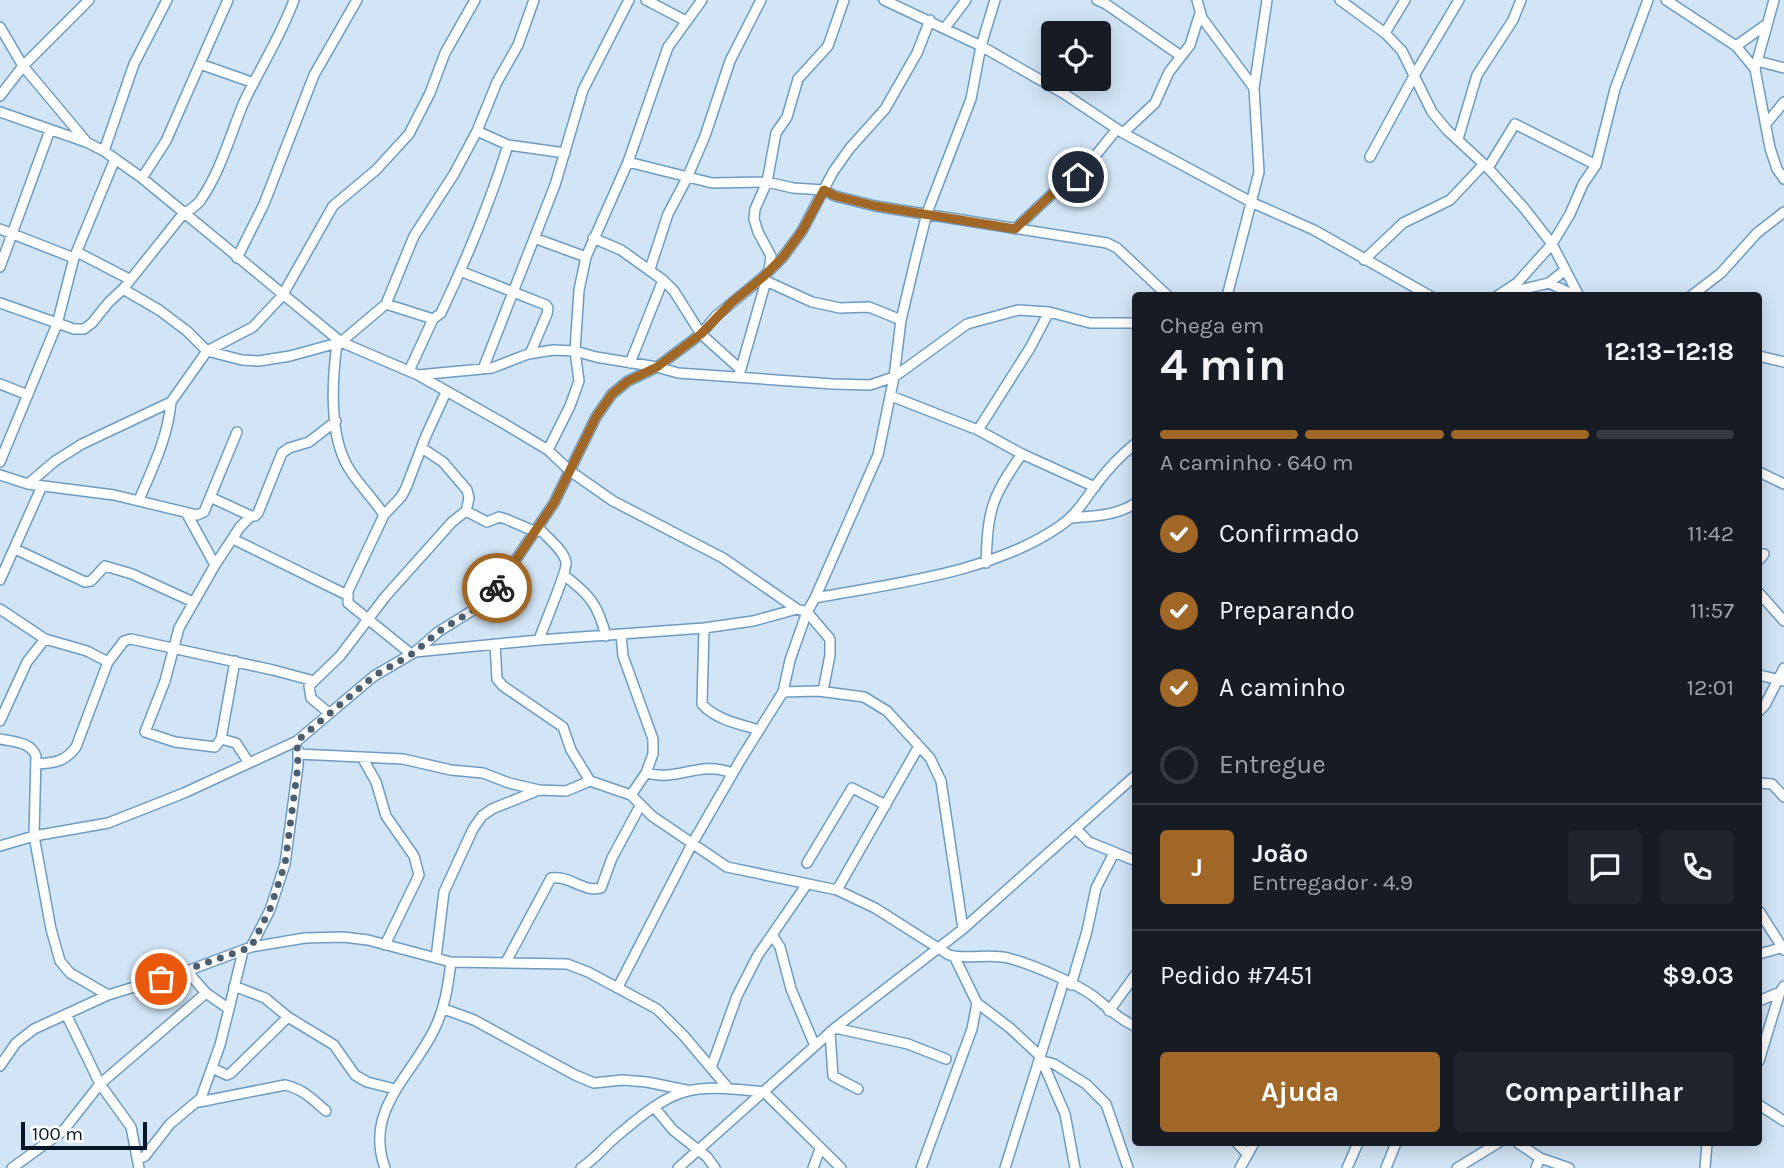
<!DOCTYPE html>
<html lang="pt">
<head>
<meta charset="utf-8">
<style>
	:root { --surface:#171b24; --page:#20242c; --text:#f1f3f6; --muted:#9ea1a6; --line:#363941; --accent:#a16726 }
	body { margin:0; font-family:Karla,sans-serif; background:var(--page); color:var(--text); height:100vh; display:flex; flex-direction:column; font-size:26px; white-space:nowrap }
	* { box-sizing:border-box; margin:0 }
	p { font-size:23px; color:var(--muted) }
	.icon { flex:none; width:38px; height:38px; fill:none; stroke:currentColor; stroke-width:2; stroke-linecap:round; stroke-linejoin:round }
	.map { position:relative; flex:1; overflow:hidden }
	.details { position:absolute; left:1132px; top:292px; width:630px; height:854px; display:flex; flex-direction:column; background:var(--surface); border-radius:7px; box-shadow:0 4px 18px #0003 }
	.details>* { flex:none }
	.fabs { position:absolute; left:1041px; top:21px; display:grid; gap:14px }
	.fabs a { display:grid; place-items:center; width:70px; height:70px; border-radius:7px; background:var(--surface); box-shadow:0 4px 18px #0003; font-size:35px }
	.scale { position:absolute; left:21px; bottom:18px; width:126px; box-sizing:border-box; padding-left:7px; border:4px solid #051726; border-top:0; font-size:19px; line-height:24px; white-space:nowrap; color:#051726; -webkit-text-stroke:5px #fff; paint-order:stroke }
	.pin { position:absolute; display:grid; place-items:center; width:60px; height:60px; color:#fff; margin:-30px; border:4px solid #fff; border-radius:50%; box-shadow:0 2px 7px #0007 }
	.courier { position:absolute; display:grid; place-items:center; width:70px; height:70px; margin:-35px; border:5px solid #a16726; border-radius:50%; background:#fff; color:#222; box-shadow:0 2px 9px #0007 }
	.summary em { font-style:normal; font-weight:700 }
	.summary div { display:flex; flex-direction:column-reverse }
	.summary { display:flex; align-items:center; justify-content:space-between; height:119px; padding:0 28px }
	h1 { font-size:46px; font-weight:700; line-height:52px }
	.bar { display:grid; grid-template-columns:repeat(4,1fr); gap:10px 7px; align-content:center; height:84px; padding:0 28px }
	.bar i { height:9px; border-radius:5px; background:var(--line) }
	.bar .on { background:var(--accent) }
	.bar p { grid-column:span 4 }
	.line { display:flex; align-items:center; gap:18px; padding:0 28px; border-top:2px solid var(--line) }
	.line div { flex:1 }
	.round { display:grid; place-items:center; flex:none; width:74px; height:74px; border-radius:7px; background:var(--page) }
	ol { padding:0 28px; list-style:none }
	li { display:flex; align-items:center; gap:21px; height:77px }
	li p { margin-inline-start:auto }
	li .icon { padding:7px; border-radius:50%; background:var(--accent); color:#fff; stroke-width:4 }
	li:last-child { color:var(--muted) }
	li i { width:38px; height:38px; border:4px solid var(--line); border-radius:50% }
	.action { display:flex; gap:14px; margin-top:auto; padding:14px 28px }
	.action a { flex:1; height:80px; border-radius:7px; background:var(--accent); color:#fff; font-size:28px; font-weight:700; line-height:80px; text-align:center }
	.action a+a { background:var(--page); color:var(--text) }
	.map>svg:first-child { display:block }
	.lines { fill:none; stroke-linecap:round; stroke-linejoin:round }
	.minor-casing { stroke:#6d9bc2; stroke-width:12 }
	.minor { stroke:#fff; stroke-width:9 }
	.done { stroke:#4d5f6f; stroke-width:7; stroke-dasharray:0 12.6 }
	.route { stroke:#a16726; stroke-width:9 }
</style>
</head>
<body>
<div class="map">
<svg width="1784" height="1168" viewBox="0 0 1784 1168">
	<rect width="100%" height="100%" fill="#d2e5f6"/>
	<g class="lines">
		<defs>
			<path id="minor" d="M646 0 686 21
				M884 0 981 46 1063 93 1123 133 1253 203 1314 230 1430 296
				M1097 0 1106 4 1181 56
				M1197 0 1202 18 1254 88
				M1340 0 1385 33 1402 51 1432 112 1447 130 1488 168 1524 208 1552 244 1579 296
				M1666 0 1736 46 1755 69 1770 148 1777 169 1784 179
				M0 27 23 66 85 140
				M945 28 966 0
				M1385 33 1405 0
				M1736 46 1767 24
				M1757 61 1784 68
				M200 64 254 83
				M1755 69 1774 0
				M0 96 23 66 89 0
				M0 112 86 142 104 151 142 178 341 342 418 375 503 423 548 450 570 471 613 501 723 558 797 609
				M1766 124 1784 102
				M477 131 508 145 565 153
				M1123 133 1155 103 1169 72 1190 45 1200 13
				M1458 139 1477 75 1513 20 1521 0
				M104 151 134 64 167 0
				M1370 157 1415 74 1459 0
				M628 162 712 183 767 182 793 188 824 190 835 196 875 206 1107 243 1117 248 1168 296
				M1488 168 1515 124 1596 165
				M142 178 166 141 228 0
				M0 229 74 258
				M1015 229 1052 194 1078 177 1117 129
				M534 238 586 257
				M593 238 621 250 663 280 674 291 701 334 740 369
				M77 252 129 279
				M237 258 264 204 314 75 357 0
				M1364 260 1403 223 1450 200 1484 164
				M0 267 50 130
				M650 269 668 214 687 178 705 136 730 61 761 0
				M460 271 546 305 548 308 547 314 530 354
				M769 271 771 256 758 232 754 219 755 209 767 182 776 133 787 117 798 79 828 46 844 0
				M766 281 812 302 840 308 869 307 901 320
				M1549 283 1576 296
				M123 289 159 310 187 331 207 351 242 360 259 361 290 356 341 342 386 304 414 236 454 174 477 131 497 82 518 45 534 0
				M1506 293 1549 283 1565 270
				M1227 296 1259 172 1254 88 1267 0
				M1497 296 1517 283 1552 244 1570 214 1583 184 1596 165 1615 89 1648 0
				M1691 296 1721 273 1757 233 1784 212
				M0 303 74 329H84L92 323 109 302 123 289 183 214C190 210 195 207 200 201 221 171 230 135 244 102 260 68 281 36 294 0
				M386 304 433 319
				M337 344C332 380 329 435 348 467 358 484 373 498 384 515
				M1759 356 1784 362
				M630 363 663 280
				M483 369 555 185 583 90 629 0
				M409 371 433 319 441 313C467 258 490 203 508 145
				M740 372 766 281 764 279
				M418 375 492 368 528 354 553 350 575 351 596 357 657 367 678 373 833 384 870 385 894 377 967 324 1018 310 1049 312 1090 323H1136
				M0 384 28 395
				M891 396 978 430 1022 454 1095 487
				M978 430 1030 348 1049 312
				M548 450 570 406 579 381 575 351 579 290 586 257 628 162 668 47 702 0
				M0 462 57 324 74 258 115 159
				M1759 472 1784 484
				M0 475 28 484 114 495 197 515 204 512 237 432
				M28 484 55 461 82 444 171 402 207 351 253 327 282 296 333 206 376 170 409 134 430 93 445 53 475 0
				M210 497 251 516
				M139 500C153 467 168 437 171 402
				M466 511 487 522 499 517 506 519 536 532
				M187 514 215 565
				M1070 518C1093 516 1116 516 1136 503
				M539 528C547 538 563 549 566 562 568 570 543 627 539 640
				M233 539 347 595
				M15 549 85 582 91 581 105 566 132 574 193 602
				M1759 560 1764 554
				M986 563C988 509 991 498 1022 454
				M565 576C590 595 598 605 606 636
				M0 580 42 486
				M1759 593 1784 621
				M815 598 878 455 894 377 901 320 916 257 927 213 971 99 981 46 995 0
				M0 609 45 639 87 651 108 662 76 747C65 762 54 763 36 764
				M807 612 830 639V655L823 691
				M704 628 702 704C716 720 740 724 759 730
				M621 635 623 656 653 739V754L646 773 631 795
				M495 644 497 679 503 686 563 727 571 750 590 781
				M415 652 438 632 478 607 494 592 554 503 596 417 612 394 628 381 657 367 701 334 716 316 763 277 783 257 802 231 833 172 850 148 885 109 917 53 930 20
				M411 654 348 603V591L384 515 401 497 406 488 425 438 446 392
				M235 661 221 739 215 747 175 742 145 732 165 681 179 628 215 565 240 527 251 516H255L258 513 282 453 289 448 309 442 336 421
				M108 662 124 641 131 639 273 670 314 681
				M1759 675 1784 681
				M783 692 818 691 864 697 887 711 930 758 941 781 963 929
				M1759 711 1765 705 1784 668
				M329 713 311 698 309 686 340 656 385 597 452 522 466 511 469 498 467 490 443 462 422 448
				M0 721 27 662 45 639
				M0 739C14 742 31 742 36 756L34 836 51 929 60 961 70 973 108 995
				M221 739 236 743 249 763
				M298 754 403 759 451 770 483 773 509 783 539 790 566 791 590 781 631 795 652 816 727 867 837 890 875 908 949 955C969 960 989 953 1008 958 1031 964 1079 984 1097 999 1110 1010 1120 1019 1136 1027
				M362 757 376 782 386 816 414 856 419 875 385 945
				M646 773C679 782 699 760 732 773
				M1759 783 1772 784 1784 797
				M1076 829 1089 842 1136 861
				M0 846 34 836 108 823 184 793 297 741 374 676 415 652 539 640 704 628 753 621 797 609 807 612 815 598C895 583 992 573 1060 526 1075 516 1085 500 1095 486 1106 471 1121 455 1136 443
				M807 863 852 788 886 805
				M837 890 919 746
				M1759 911 1784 950
				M772 935 780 947 791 989 815 1046
				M251 947 305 938 343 937 368 940 451 962 567 964 588 972 657 1009 684 1036 728 1088
				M1759 954 1784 947
				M954 956 977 1003 1010 1028 1040 1056 1065 1114 1075 1168
				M436 958 444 892 473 829 482 816 492 809 539 790
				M506 962 551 878C570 875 584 893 601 888L612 858 640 806
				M1071 985 1087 931 1096 888 1114 853
				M234 986 265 998 288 1017 334 1045 355 1075 367 1082 395 1089
				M618 987 692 844 741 759 783 692 790 660 807 612
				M1759 1001 1780 992 1784 986
				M229 1009 243 951
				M444 1009 474 1020 575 1075 594 1083 622 1080 647 1082 686 1090
				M1109 1011 1136 974
				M66 1014 100 1084 131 1127 139 1168
				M835 1028 908 1044 946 1059
				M830 1032 833 1076 858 1089
				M1043 1061 1054 1064 1086 1084 1106 1104 1128 1168
				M1759 1061 1780 992
				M0 1066 16 1043 34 1029 108 995 187 971 251 947 270 910 285 864 298 766V750
				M212 1068 227 1075 231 1073 288 1017
				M711 1068 737 996 758 955 807 884
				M199 1102 285 1085C303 1089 312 1099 326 1111
				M1759 1105 1784 1121
				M654 1107 673 1130 707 1157 715 1168
				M1237 1143 1247 1154
				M1518 1143 1540 1158 1569 1168
				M138 1159 145 1156 170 1124 201 1098 220 1045 229 1009 206 993 187 971
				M12 1168 63 1131 100 1084 206 993
				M385 1168C364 1110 411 1077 434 1030 445 1008 448 986 451 962
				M581 1168C594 1160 605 1146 617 1136 677 1085 688 1084 764 1092L841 1168
				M678 1168 835 1028 963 929 1136 775
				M813 1168 820 1149
				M921 1168 972 1029 977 1003
				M1005 1168 1064 981
				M1240 1168 1254 1143
				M1347 1168 1358 1143
				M1386 1168 1396 1143
				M1457 1168 1498 1143
				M1536 1168 1540 1158
				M1705 1168 1707 1143"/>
		</defs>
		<use href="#minor" class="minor-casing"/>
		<use href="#minor" class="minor"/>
	</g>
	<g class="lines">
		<path class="done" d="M161 979 251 947 270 909 285 864 298 766 297 741 374 676 415 652 438 632 478 607 497 588"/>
		<path class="route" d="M497 588 554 503 596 417 612 394 628 381 657 367 701 334 731 303 763 277 783 257 802 231 824 190 835 196 875 206 1015 229 1052 194 1078 177"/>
	</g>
</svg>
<div class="fabs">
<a><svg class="icon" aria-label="locate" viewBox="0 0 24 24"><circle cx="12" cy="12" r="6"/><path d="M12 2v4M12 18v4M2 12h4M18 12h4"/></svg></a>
</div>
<div class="scale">100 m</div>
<div class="pin" style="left:161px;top:979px;background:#ea580c"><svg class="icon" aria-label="bag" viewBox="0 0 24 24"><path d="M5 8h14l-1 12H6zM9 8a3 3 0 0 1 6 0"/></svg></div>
<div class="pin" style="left:1078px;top:177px;background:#1f2937"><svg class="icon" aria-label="home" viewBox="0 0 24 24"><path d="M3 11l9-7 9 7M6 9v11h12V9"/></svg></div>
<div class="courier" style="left:497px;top:588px"><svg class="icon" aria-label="bike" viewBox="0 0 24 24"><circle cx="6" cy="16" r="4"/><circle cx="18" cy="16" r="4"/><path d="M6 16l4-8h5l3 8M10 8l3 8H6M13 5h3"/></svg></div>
<section class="details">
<div class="summary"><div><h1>4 min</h1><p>Chega em</p></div><em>12:13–12:18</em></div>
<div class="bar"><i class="on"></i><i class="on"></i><i class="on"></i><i></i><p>A caminho · 640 m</p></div>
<ol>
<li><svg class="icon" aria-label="check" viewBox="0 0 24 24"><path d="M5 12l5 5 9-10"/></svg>Confirmado<p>11:42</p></li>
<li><svg class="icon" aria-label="check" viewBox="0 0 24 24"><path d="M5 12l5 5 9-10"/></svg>Preparando<p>11:57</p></li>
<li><svg class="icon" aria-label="check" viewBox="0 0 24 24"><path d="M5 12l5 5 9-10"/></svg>A caminho<p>12:01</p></li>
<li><i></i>Entregue</li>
</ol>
<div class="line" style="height:126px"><b class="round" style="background:var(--accent);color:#fff">J</b><div><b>João</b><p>Entregador · 4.9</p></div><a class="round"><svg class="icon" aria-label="chat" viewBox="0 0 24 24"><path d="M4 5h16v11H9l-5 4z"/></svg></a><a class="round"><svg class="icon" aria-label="phone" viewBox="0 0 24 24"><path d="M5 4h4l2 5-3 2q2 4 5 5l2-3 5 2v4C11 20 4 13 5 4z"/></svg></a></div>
<div class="line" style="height:91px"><div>Pedido #7451</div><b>$9.03</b></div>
<div class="action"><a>Ajuda</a><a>Compartilhar</a></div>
</section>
</div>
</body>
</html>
